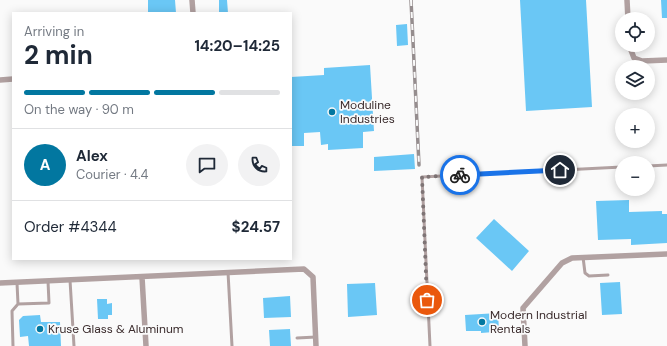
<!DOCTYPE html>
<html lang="en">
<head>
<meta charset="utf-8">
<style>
	:root { --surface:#fff; --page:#f2f2f3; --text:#1f2937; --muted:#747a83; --line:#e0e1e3; --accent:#0277a0 }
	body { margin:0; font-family:"DM Sans",sans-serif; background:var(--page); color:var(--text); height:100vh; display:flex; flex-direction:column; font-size:15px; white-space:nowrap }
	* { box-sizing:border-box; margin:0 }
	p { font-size:13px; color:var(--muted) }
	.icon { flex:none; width:22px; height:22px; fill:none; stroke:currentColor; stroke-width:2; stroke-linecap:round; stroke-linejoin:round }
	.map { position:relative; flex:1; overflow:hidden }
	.panel { position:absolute; left:12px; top:12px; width:280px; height:248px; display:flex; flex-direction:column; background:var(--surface); border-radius:0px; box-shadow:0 2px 10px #0003 }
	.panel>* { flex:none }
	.buttons { position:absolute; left:615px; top:12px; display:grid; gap:8px }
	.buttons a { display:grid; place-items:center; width:40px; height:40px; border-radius:50%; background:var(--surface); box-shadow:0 2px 10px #0003; font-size:20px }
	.pin { position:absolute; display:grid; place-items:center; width:34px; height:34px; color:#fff; margin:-17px; border:2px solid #fff; border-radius:50%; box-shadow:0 1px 4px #0007 }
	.courier { position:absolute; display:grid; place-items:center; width:40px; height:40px; margin:-20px; border:3px solid #1a73e8; border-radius:50%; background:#fff; color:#222; box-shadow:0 1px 5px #0007 }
	.summary em { font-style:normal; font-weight:700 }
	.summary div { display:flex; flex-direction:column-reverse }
	.summary { display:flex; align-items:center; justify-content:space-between; height:68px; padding:0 12px }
	h1 { font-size:26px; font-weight:700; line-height:30px }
	.bar { display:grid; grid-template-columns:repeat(4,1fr); gap:6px 4px; align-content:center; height:48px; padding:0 12px }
	.bar i { height:5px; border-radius:3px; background:var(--line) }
	.bar .selected { background:var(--accent) }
	.bar p { grid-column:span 4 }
	.line { display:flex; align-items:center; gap:10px; padding:0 12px; border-top:1px solid var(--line) }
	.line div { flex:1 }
	.round { display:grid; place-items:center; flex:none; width:42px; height:42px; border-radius:21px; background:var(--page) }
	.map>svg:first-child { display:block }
	.building { fill:#6ac7f5 }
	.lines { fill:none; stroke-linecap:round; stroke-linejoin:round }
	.lane { stroke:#b1a1a1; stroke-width:3 }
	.street { stroke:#b1a1a1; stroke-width:5.5 }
	.rail-casing { stroke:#958d8e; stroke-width:3.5 }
	.rail { stroke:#fafafa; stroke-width:2; stroke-dasharray:6; stroke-linecap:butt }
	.done { stroke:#7e7475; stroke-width:4; stroke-dasharray:0 7.2 }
	.route { stroke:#1a73e8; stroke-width:5 }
	.poi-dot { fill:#0277a0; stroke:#fafafa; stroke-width:1.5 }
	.labels { text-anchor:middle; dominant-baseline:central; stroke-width:3.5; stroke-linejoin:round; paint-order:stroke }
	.poi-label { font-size:12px; fill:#3b2c2d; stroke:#fafafa; text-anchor:start }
</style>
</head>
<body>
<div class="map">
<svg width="667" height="346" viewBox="0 0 667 346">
	<rect width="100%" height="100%" fill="#fafafa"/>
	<path class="building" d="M148 0H175L176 13H148Z
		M219 0H227L228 13H219Z
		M520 0H586L592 107 526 111Z
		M661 0H667V18H662Z
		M407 24 408 45 397 46 396 25Z
		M370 65 374 131 363 132V148L328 150V144L321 145 320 132 304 133V146H291V77L324 75V68Z
		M414 154 415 169 374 171V157Z
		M629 200V212L662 211V214H667V243L631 245V239L598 240 596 201Z
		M494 219 529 251 512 271 476 238Z
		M620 282 622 314 602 315 600 283Z
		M375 283 377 315 348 317 347 284Z
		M290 296 291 317 264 318 263 298Z
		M97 299H107V304L112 303V315H108V319H98Z
		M498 313 499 330H494V332L481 333V331H466L465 315Z
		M40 315 41 322H60L61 346H29L28 336 20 337 19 320 23 316Z
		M290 329 291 346H270L269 330Z"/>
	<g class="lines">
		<path class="lane" d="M648 166 667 165
			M583 257 585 273 589 276 608 275
			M228 272 232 346
			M70 280 74 346
			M17 283 18 304
			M297 338 316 337
			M13 346 12 311 18 304 49 303 48 281
			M430 346 422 177 622 167"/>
		<path class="street" d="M192 0 193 13
			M627 0 628 19
			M629 45 634 58 642 61 667 60
			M0 80 13 79
			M142 277 146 346
			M0 283 304 269 313 277 316 346
			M525 346 523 308 562 263 572 258 667 254"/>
		<defs>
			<path id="rail" d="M411 0 419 165"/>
		</defs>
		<use href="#rail" class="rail-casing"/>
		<use href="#rail" class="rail"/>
	</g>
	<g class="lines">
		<path class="done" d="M427 300 422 177 460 175"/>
		<path class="route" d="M460 175 560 170"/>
	</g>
	<g class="poi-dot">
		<circle cx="332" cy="112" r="4"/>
		<circle cx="482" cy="322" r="4"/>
		<circle cx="40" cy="329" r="4"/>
	</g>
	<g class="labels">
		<g class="poi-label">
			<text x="340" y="105">Moduline<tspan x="340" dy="14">Industries</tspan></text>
			<text x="490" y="315">Modern Industrial<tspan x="490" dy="14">Rentals</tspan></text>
			<text x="48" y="329">Kruse Glass &amp; Aluminum</text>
		</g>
	</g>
</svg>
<div class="buttons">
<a><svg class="icon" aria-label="locate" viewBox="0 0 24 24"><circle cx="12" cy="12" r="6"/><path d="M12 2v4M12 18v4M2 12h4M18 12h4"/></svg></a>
<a><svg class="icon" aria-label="layers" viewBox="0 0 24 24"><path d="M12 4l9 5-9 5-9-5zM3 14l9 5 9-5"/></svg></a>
<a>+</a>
<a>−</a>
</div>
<div class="pin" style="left:427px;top:300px;background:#ea580c"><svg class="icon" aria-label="bag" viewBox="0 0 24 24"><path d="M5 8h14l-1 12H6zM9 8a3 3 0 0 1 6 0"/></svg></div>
<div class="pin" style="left:560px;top:170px;background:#1f2937"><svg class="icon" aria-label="home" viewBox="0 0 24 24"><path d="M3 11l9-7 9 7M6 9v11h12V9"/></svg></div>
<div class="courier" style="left:460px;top:175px"><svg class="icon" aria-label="bike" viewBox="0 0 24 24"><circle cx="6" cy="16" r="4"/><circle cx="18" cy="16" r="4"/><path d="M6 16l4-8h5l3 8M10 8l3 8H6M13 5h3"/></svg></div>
<section class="panel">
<div class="summary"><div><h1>2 min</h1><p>Arriving in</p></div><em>14:20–14:25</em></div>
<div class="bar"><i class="selected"></i><i class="selected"></i><i class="selected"></i><i></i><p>On the way · 90 m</p></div>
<div class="line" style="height:72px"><b class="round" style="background:var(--accent);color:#fff">A</b><div><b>Alex</b><p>Courier · 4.4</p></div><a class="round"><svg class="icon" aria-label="chat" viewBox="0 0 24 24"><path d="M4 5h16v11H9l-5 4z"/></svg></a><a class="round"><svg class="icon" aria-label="phone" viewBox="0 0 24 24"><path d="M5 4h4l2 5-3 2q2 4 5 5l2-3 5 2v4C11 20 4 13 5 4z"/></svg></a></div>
<div class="line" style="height:52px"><div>Order #4344</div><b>$24.57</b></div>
</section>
</div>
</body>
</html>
